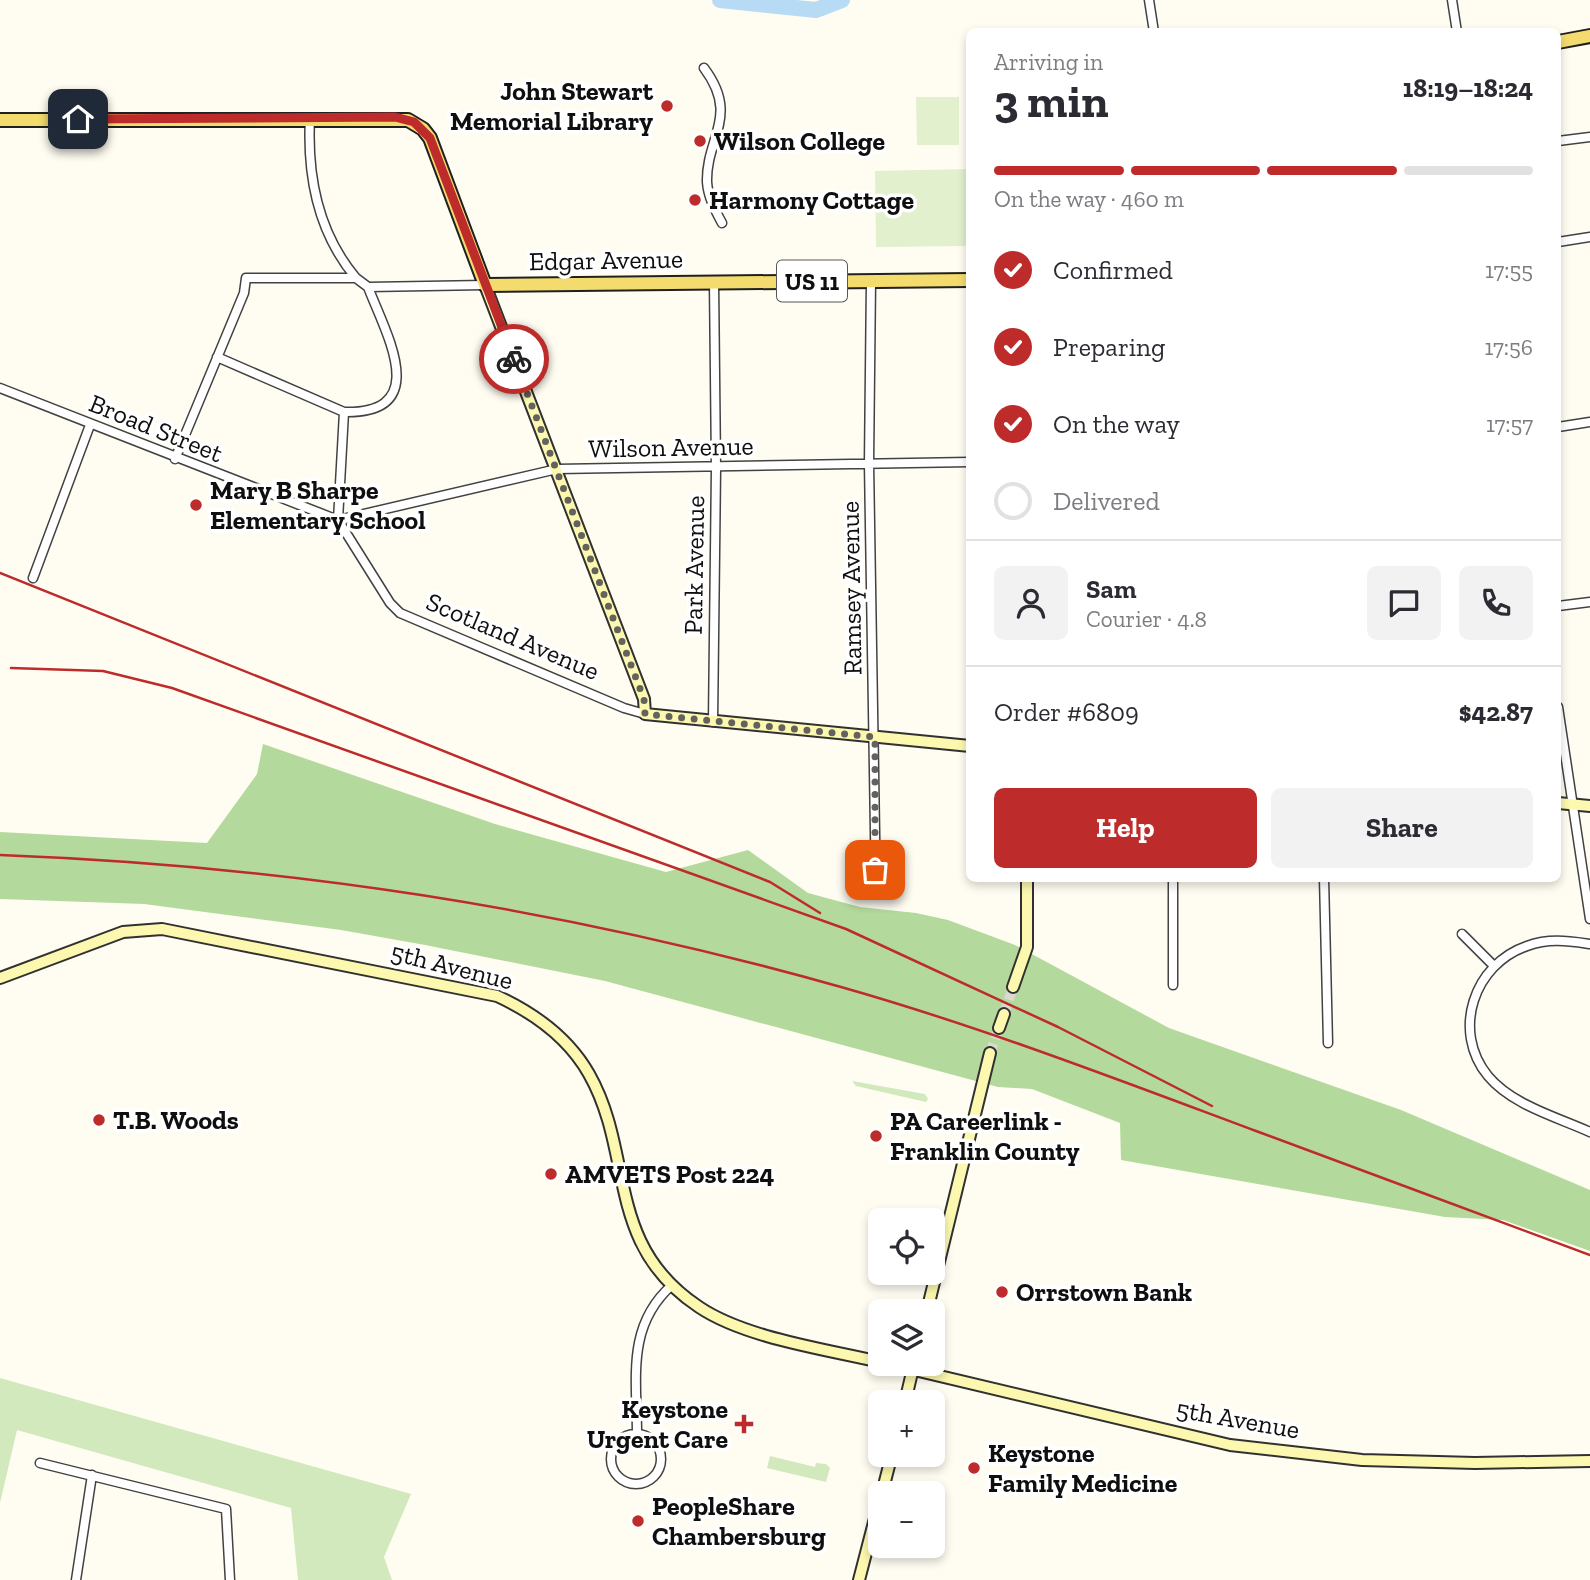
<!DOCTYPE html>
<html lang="en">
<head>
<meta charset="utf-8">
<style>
	:root { --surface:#fff; --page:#f2f2f3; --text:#2b2b33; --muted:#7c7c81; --line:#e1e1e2; --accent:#bd2c2a }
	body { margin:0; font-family:"Zilla Slab",serif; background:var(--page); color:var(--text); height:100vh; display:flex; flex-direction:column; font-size:26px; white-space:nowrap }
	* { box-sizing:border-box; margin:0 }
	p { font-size:23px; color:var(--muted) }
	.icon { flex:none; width:38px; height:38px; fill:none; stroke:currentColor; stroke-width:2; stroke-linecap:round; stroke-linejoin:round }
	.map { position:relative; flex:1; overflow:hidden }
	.drawer { position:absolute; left:966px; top:28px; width:595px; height:854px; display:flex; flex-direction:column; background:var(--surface); border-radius:10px; box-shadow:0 4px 10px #0003 }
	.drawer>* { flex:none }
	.tools { position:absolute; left:868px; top:1208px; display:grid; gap:14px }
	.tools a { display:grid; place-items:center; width:77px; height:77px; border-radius:10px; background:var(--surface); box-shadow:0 4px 10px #0003; font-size:35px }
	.pin { position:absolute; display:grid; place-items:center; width:60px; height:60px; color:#fff; margin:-30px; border-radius:14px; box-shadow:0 4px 10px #0006 }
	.courier { position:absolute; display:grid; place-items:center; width:70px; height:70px; margin:-35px; border:5px solid #bd2c2a; border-radius:50%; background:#fff; color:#222; box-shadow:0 2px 9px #0007 }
	.summary em { font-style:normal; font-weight:800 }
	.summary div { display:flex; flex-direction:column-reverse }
	.summary { display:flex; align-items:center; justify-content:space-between; height:119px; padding:0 28px }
	h1 { font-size:46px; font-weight:800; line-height:52px }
	.bar { display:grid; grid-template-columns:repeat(4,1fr); gap:10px 7px; align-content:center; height:84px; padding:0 28px }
	.bar i { height:9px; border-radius:5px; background:var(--line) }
	.bar .on { background:var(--accent) }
	.bar p { grid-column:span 4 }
	.line { display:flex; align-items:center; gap:18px; padding:0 28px; border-top:2px solid var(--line) }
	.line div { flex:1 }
	.round { display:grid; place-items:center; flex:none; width:74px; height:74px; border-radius:10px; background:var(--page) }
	ol { padding:0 28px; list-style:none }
	li { display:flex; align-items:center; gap:21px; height:77px }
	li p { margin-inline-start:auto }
	li .icon { padding:7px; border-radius:50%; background:var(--accent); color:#fff; stroke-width:4 }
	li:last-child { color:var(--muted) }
	li i { width:38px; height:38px; border:4px solid var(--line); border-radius:50% }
	.cta { display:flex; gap:14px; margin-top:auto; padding:14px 28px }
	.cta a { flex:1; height:80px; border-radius:10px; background:var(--accent); color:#fff; font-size:28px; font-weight:800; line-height:80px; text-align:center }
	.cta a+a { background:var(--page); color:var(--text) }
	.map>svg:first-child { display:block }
	.green { fill:#d1e9bc }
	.forest { fill:#b4d99c }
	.pitch { fill:#e2f0ce }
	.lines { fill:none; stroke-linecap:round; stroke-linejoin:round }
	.river { stroke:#b8dbf5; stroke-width:16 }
	.secondary-tunnel { stroke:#dbd9d0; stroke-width:10; stroke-dasharray:10 5; stroke-linecap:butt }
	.street-casing { stroke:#424242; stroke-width:11 }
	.secondary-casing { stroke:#313131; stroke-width:14 }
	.primary-casing { stroke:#202020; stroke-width:16 }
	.street { stroke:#fff; stroke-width:8 }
	.secondary { stroke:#fcf8af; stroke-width:10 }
	.primary { stroke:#f4db6d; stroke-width:12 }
	.rail { stroke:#bd2c2a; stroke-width:2.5 }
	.done { stroke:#63625e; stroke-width:7; stroke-dasharray:0 12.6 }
	.route { stroke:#bd2c2a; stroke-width:9 }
	.poi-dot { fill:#bd2c2a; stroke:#fff; stroke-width:2.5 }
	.labels { text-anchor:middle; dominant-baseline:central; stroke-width:7; stroke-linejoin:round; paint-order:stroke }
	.shield { fill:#fff; stroke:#575757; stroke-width:2 }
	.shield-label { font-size:24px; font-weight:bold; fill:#0f0f0f }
	.poi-label { font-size:26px; font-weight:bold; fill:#0f0f0f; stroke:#fff; text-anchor:start }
	.street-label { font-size:26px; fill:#0f0f0f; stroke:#fff }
</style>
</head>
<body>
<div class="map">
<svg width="1590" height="1580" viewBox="0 0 1590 1580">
	<rect width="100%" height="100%" fill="#fffdf2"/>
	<path class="green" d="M852 1081 925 1094 928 1099 926 1102 856 1086Z
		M0 1378 411 1494 384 1557 392 1580H298L291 1508 17 1430 0 1503Z
		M770 1456 815 1467 816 1463 826 1464 830 1468 826 1482 767 1468Z"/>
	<path class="forest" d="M263 744 495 824 666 872 748 850 808 893 860 907 916 913 948 920 1015 945 1169 1028 1401 1110 1590 1190V1251L1503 1220 1445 1217 1121 1160 1120 1123 1032 1089 998 1087 605 981 425 945 341 930 144 904 0 899V832L207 843 257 774Z"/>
	<path class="pitch" d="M916 97H959V145H917Z
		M969 169V246L876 247 875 171Z"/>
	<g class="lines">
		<path class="river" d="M720 0 816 10 842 0"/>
		<path class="secondary-tunnel" d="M1004 1014 1013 987
			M990 1053 999 1028"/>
		<defs>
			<path id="street" d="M1149 0 1154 32
				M1452 0 1457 32
				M704 68C740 116 706 137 707 182 708 197 715 210 722 223
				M310 118C307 175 318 233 356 278
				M1558 141 1590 137
				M1558 242 1590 237
				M871 280 869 463 876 894
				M217 357 344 412C433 414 386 334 368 287
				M0 388 338 520
				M1558 427 1590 422
				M175 459 244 293 246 278H356L368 287 485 285
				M338 520 557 469 970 462
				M338 520 390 603 400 613 624 708 645 714
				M338 520 344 412
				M33 578 90 425
				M1558 606 1590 602
				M1558 707 1590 919
				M713 722 716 468 714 282
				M1324 878 1328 1043
				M1462 934 1493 965
				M1590 944C1568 941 1549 938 1527 946 1474 964 1451 1031 1488 1076 1512 1105 1557 1117 1590 1132
				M1173 985V878
				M637 1434C637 1378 626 1326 672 1285
				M611 1459a25 25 0 1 1 50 0a25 25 0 1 1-50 0Z
				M40 1463 226 1509 230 1580
				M76 1580 92 1475"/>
			<path id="secondary" d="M485 285 644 699 645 714 970 746
				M1558 803 1590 806
				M0 978 123 932 162 929 497 996C534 1013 568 1037 589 1074 635 1155 604 1244 699 1307 745 1338 825 1349 880 1362
				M1013 987 1027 947V878
				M999 1028 1004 1014
				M927 1311 990 1053
				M885 1363 1230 1445 1362 1460 1475 1463 1590 1461
				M905 1402 914 1364
				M882 1493 892 1454
				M859 1580 880 1499"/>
			<path id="primary" d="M1558 42 1590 36
				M0 120H408L423 129 430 138 485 285 970 280"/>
		</defs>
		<use href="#street" class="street-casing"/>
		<use href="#secondary" class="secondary-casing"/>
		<use href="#primary" class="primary-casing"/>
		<use href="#street" class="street"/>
		<use href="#secondary" class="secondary"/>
		<use href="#primary" class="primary"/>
		<path class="rail" d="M0 573 770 882 820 913
			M11 668 103 671 172 688 846 929 1058 1027 1212 1106
			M0 855C290 866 561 908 841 987 982 1027 1119 1080 1256 1131 1367 1173 1479 1213 1590 1255"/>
	</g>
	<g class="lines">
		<path class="done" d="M514 359 644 699 645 714 875 737V870"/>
		<path class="route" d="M78 119 395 117 414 122 430 138 514 359"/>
	</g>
	<g class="poi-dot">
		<circle cx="667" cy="106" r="7"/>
		<circle cx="700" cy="141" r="7"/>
		<circle cx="695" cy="200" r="7"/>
		<circle cx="196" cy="505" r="7"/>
		<circle cx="99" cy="1120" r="7"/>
		<circle cx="876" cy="1136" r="7"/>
		<circle cx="551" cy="1174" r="7"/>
		<circle cx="1002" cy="1292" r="7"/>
		<path d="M740.5 1413.5h7v7h7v7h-7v7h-7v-7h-7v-7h7z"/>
		<circle cx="974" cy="1468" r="7"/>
		<circle cx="638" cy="1521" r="7"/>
	</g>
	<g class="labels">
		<rect class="shield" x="777" y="260.5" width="70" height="41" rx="5"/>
		<g class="shield-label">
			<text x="812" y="281">US 11</text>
		</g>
		<g class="poi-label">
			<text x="653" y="91" text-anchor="end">John Stewart<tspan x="653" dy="30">Memorial Library</tspan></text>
			<text x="714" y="141">Wilson College</text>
			<text x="709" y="200">Harmony Cottage</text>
			<text x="210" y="490">Mary B Sharpe<tspan x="210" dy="30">Elementary School</tspan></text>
			<text x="113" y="1120">T.B. Woods</text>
			<text x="890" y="1121">PA Careerlink -<tspan x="890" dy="30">Franklin County</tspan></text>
			<text x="565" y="1174">AMVETS Post 224</text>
			<text x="1016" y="1292">Orrstown Bank</text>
			<text x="728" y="1409" text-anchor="end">Keystone<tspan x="728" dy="30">Urgent Care</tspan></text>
			<text x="988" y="1453">Keystone<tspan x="988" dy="30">Family Medicine</tspan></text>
			<text x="652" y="1506">PeopleShare<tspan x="652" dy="30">Chambersburg</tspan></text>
		</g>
		<g class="street-label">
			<text transform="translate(606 260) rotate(-1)">Edgar Avenue</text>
			<text transform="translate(156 428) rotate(22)">Broad Street</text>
			<text transform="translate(671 447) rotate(-1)">Wilson Avenue</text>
			<text transform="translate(694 565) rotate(-89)">Park Avenue</text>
			<text transform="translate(851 588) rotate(-91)">Ramsey Avenue</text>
			<text transform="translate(513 636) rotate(23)">Scotland Avenue</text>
			<text transform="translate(452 966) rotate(14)">5th Avenue</text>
			<text transform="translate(1238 1419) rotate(10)">5th Avenue</text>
		</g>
	</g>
</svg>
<div class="tools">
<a><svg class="icon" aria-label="locate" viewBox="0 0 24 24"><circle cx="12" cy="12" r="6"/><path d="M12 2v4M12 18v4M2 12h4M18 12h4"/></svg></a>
<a><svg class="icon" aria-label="layers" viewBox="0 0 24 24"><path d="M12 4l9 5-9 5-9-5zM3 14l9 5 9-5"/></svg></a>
<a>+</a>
<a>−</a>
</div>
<div class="pin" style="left:875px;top:870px;background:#ea580c"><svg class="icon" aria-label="bag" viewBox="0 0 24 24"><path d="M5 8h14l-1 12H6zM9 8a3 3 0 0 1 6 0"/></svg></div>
<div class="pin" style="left:78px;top:119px;background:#1f2937"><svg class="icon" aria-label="home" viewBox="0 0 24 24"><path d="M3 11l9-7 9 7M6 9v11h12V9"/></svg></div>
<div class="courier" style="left:514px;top:359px"><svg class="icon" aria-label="bike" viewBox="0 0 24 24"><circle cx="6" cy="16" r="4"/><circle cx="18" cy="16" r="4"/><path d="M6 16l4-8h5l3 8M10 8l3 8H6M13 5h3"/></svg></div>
<section class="drawer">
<div class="summary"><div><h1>3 min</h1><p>Arriving in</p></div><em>18:19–18:24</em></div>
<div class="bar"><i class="on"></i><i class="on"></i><i class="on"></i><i></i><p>On the way · 460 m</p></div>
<ol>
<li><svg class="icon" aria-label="check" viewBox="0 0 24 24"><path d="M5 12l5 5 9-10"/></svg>Confirmed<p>17:55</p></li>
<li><svg class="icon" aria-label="check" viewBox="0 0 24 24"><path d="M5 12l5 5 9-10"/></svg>Preparing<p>17:56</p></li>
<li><svg class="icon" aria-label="check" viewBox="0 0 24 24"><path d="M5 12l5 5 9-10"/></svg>On the way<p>17:57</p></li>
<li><i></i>Delivered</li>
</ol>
<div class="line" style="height:126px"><a class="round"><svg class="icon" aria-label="person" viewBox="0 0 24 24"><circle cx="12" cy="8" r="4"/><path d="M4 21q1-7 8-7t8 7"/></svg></a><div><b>Sam</b><p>Courier · 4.8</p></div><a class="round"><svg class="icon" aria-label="chat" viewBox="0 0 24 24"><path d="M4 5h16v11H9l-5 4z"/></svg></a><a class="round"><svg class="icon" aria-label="phone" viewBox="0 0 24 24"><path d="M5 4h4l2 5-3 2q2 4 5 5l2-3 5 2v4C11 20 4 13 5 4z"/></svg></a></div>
<div class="line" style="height:91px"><div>Order #6809</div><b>$42.87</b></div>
<div class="cta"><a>Help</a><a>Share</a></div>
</section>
</div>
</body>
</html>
